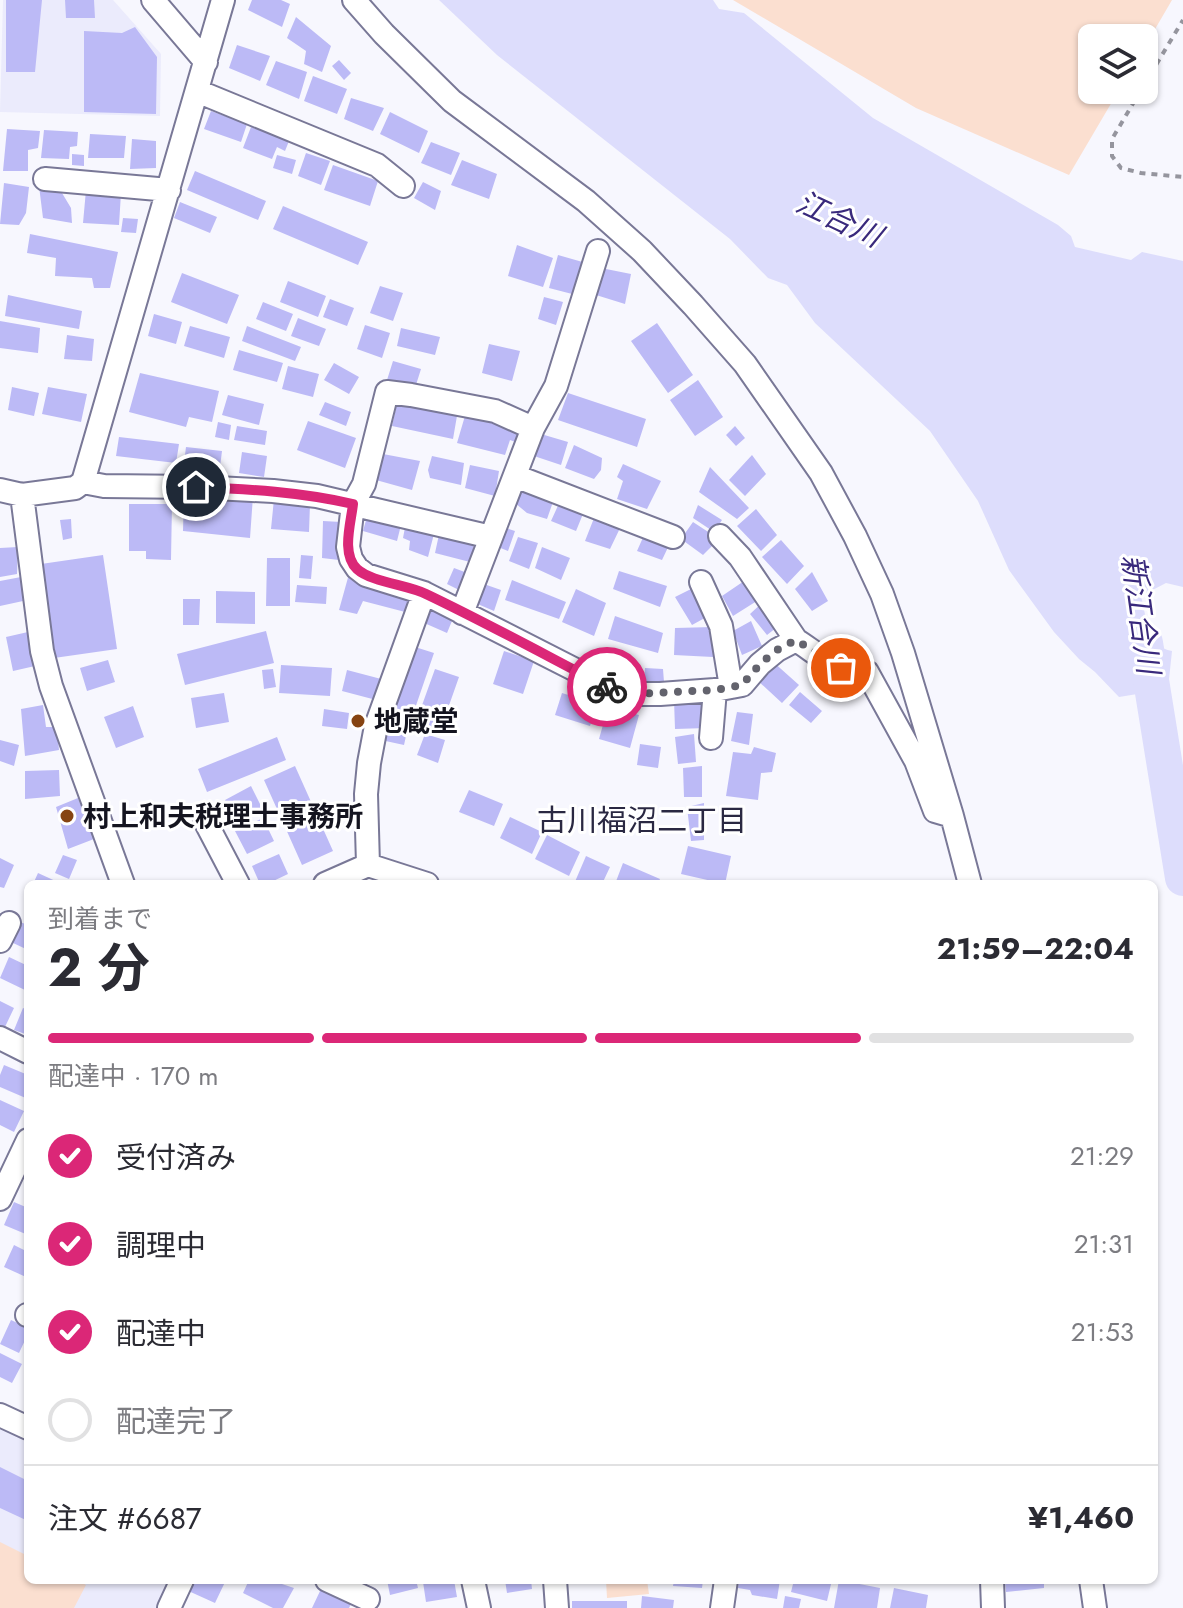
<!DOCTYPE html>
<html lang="ja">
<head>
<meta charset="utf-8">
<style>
	:root { --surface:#fff; --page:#f7f7f7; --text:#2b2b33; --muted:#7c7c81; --line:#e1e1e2; --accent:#db2777 }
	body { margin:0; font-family:Jost,"Noto Sans JP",sans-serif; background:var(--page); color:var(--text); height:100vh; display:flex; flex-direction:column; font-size:30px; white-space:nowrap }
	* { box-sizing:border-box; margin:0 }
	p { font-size:26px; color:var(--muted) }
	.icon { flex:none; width:44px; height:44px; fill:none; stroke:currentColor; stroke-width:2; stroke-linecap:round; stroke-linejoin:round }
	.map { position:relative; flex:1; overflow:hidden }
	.sheet { position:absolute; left:24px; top:880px; width:1134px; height:704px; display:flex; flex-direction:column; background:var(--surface); border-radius:12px; box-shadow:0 2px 6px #0004 }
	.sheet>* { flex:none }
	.buttons { position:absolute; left:1078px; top:24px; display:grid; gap:16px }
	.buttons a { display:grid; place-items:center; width:80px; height:80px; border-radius:12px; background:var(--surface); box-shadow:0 2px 6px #0004; font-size:40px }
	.pin { position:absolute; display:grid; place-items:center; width:68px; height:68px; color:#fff; margin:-34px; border:4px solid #fff; border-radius:50%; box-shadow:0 2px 8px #0007 }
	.courier { position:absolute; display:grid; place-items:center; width:80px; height:80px; margin:-40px; border:6px solid #db2777; border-radius:50%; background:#fff; color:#222; box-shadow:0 2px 10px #0007 }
	.headline em { font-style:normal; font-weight:700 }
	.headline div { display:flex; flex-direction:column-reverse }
	.headline { display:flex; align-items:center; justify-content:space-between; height:136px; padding:0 24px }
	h1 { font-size:52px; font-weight:700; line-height:60px }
	.bar { display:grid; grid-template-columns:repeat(4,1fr); gap:12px 8px; align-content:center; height:96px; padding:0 24px }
	.bar i { height:10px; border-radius:6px; background:var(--line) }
	.bar .current { background:var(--accent) }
	.bar p { grid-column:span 4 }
	.line { display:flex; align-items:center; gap:20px; padding:0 24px; border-top:2px solid var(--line) }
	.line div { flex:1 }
	ol { padding:0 24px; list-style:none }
	li { display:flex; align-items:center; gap:24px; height:88px }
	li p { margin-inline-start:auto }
	li .icon { padding:8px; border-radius:50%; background:var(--accent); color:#fff; stroke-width:4 }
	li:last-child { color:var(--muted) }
	li i { width:44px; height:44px; border:4px solid var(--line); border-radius:50% }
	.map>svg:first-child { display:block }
	.built { fill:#ebebfc }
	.green { fill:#fbdfd0 }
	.water { fill:#ddddfc }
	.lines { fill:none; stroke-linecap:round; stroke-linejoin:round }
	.river { stroke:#ddddfc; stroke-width:36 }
	.building { fill:#bcbaf6 }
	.minor-casing { stroke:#797897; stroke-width:26 }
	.path { stroke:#95959e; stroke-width:4; stroke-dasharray:6 6; stroke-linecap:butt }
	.minor { stroke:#fff; stroke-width:22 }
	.done { stroke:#63636d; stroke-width:8; stroke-dasharray:0 14.4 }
	.route { stroke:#db2777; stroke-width:10 }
	.poi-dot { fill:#864412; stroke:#fff; stroke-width:3 }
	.labels { text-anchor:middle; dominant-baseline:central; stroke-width:6; stroke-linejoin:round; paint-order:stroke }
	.poi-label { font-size:28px; font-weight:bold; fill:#14141f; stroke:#fff; text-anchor:start }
	.water-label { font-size:30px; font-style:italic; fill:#39297c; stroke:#fff }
	.neighbourhood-label { font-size:30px; fill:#2a2842; stroke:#fff }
</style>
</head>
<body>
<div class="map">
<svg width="1183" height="1608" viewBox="0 0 1183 1608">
	<rect width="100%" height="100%" fill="#f7f7fe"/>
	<path class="built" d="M3 0H113L161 54 160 116 0 112Z
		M0 1427 28 1441V1580H170L156 1608H0Z"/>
	<path class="green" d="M733 0H1172L1144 48V38H1092V90H1119L1069 175 916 108Z
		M0 1542 28 1556V1580H77L86 1585 74 1608H0Z
		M606 1580H647L649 1594 607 1598Z"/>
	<path class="water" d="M439 0H713L719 9 744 13 873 118 1058 225 1071 236 1075 247 1131 260 1142 252 1183 261V587L1166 583 1141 596C1146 615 1148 648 1172 651L1168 689 1119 697 1095 672 1079 659 1054 632 1009 570 978 501 930 431 815 323 787 285 768 278 730 239 497 55Z"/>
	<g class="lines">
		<path class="river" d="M1145 643 1183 878"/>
	</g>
	<path class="building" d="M6 0H42L35 72H6Z
		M65 0H94L95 18H66Z
		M252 0H281L290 4 282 27 248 10Z
		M296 17 331 46 322 72 304 64 306 51 287 38Z
		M135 27 157 57 156 114 84 112V31L122 33Z
		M237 45 270 56 260 81 229 68Z
		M339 60 351 73 344 80 332 66Z
		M276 61 307 72 299 99 266 85Z
		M313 76 347 89 337 114 304 101Z
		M351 98 384 108 373 131 344 119Z
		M211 111 247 124 241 142 204 129Z
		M390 112 428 131 419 153 380 134Z
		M251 127 289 141 285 151 277 147 272 159 243 148Z
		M7 129 40 131 38 148 28 150V171H3Z
		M44 130 78 132 77 146 70 147 69 159 41 158Z
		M90 134 126 136 124 158H88Z
		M132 139 156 141V168L130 169Z
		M431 142 460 153 451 175 421 163Z
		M306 153 330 161 321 185 298 176Z
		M72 154 84 155V166L72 165Z
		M277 155 296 160 292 174 273 168Z
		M462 160 497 174 489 199 451 185Z
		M333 165 378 181 370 206 324 190Z
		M195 171 266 201 258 220 187 190Z
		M423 182 441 191 435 210 414 198Z
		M4 183 29 187 26 213 19 225 0 224Z
		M39 186 59 188 71 208 72 223 43 218Z
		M86 190 121 193 119 225 83 223Z
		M180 202 217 217 210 233 174 218Z
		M283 206 368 242 358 265 273 229Z
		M123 218 138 219 136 233 121 232Z
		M30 234 118 252 110 288H94L92 278 55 276 56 258 27 253Z
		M517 245 553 258 543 287 508 276Z
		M558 255 586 263 576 295 549 288Z
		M601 268 631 274 625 304 596 295Z
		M182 273 239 295 227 324 171 302Z
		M288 281 326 296 318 317 280 302Z
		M380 286 403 293 393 321 370 313Z
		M8 295 82 311 79 329 5 316Z
		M544 297 563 302 556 325 538 319Z
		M330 299 354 308 347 326 323 317Z
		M263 302 293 314 286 331 256 319Z
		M154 314 182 322 176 344 148 336Z
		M298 318 326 329 319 346 291 336Z
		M0 321 40 328 38 353 0 348Z
		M657 323 693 375 668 393 631 341Z
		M365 325 390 333 382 358 357 349Z
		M190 326 230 337 224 358 184 346Z
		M247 326 301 347 295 361 242 341Z
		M401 328 440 337 435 355 397 346Z
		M67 335 94 339 92 361 64 359Z
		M489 344 520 351 512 381 482 373Z
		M239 350 283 363 277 382 233 370Z
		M393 361 421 369 415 388 387 380Z
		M334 363 359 377 349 394 324 380Z
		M288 366 319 374 313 397 282 389Z
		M140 373 219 391 212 422 189 417 186 427 129 412Z
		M698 380 723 417 695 436 670 400Z
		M12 387 39 393 34 416 8 410Z
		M48 387 87 394 81 422 42 414Z
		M568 393 646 419 637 447 558 420Z
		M228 395 264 404 259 425 222 415Z
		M398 399 458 410 453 439 392 426Z
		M325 402 351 412 346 426 319 415Z
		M467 409 522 427 518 443 510 440 505 455 457 443Z
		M308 421 356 438 345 468 297 450Z
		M218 422 231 425 229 440 215 437Z
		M237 426 267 431 265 445 234 440Z
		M735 426 745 438 736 446 726 435Z
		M541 434 568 442 561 465 534 456Z
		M119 437 179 444 176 463 116 456Z
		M574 445 602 458 601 470 594 479 565 468Z
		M186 447 222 451 219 475 183 471Z
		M242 452 267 456 264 477 239 473Z
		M383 454 420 461 412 490 376 480Z
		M752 455 766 474 745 496 729 480Z
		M432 456 464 463 461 485 430 478 428 470Z
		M623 464 661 481 647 509 617 499 623 481 617 477Z
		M470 465 499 471 495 496 465 488Z
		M710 467 749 508 737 519 699 492Z
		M521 487 554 499 547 519 527 513 515 503Z
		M184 492 253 496 250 538 183 531Z
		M274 499 310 504 309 532 271 529Z
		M561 499 585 509 576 531 551 521Z
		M129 504H172L171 560 146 559V551H129Z
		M698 505 722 520 714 532 693 518Z
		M756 509 777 535 761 551 737 526Z
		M368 513 402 521 397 541 363 531Z
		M596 513 622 524 610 549 585 541Z
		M71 519 72 538 63 540 60 520Z
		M323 521 341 522 339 560 322 558Z
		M406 522 435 530 428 557 409 550 410 541 403 538Z
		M693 522 719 539 703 555 681 539Z
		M500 526 515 531 508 551 493 545Z
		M440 530 476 537 470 562 435 553Z
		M645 533 671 541 662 560 637 551Z
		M518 537 538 543 529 569 509 561Z
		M781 540 804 566 787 584 762 557Z
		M18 547 17 574 0 577V548Z
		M542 547 570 558 561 580 535 568Z
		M103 555 117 649 54 658 41 564Z
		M301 555 313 556 311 579 299 578Z
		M267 558H290V606H266Z
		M454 568 470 574 463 592 447 584Z
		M619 571 667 586 660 607 613 589Z
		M812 572 828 601 812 611 795 589Z
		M349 574 415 595 409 613 363 601 357 614 339 610Z
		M21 577 23 601 0 606V581Z
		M747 579 760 599 733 616 722 596Z
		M512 580 566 602 559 619 505 600Z
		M481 583 501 590 494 611 473 602Z
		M297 585 327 587 326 604 295 602Z
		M697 586 712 614 692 625 675 597Z
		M576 589 606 603 594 636 562 622Z
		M216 591 255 592V624L216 623Z
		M183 599H200L199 625H183Z
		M765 600 781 624 767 635 750 614Z
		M428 605 454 616 447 633 422 622Z
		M615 616 663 633 658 653 608 639Z
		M751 621 762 646 742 655 733 631Z
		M713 627V657L674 655 675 628Z
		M266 631 274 663 185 685 177 654Z
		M28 632 35 666 13 671 6 637Z
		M412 646 434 653 410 723 388 715Z
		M597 648 613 651 605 673 592 669Z
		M504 651 534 661 523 694 493 684Z
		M108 660 115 682 87 691 80 668Z
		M771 660 799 685 782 703 756 679Z
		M281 665 332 668 330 696 279 693Z
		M645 668 663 669 664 682H644Z
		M273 669 276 687 264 689 262 670Z
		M435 669 459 677 440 731 416 722Z
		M347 670 385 680 380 701 342 691Z
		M800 692 822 711 811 723 789 705Z
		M224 693 229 722 196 728 191 698Z
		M562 693 597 704 590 726 555 715Z
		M674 700H709L707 728 675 729Z
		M43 705 46 727H57L59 750 25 756 21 709Z
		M133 706 144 737 116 748 104 717Z
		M608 707 639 715 630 748 599 739Z
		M324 709 349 713 347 729 322 726Z
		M737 712 753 714 749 745 731 741Z
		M385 722 408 727 404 745 381 740Z
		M425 734 445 740 438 763 417 755Z
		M694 734 696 762 678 764 675 737Z
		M277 737 286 760 207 792 198 769Z
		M0 740 19 745 14 766 0 761Z
		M640 744 661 747 658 768 637 765Z
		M754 747 776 753 772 772 761 773 758 800 726 796 733 752 751 754Z
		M295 766 333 851 302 865 264 780Z
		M702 766V797H684L683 768Z
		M59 770 60 796 25 799V771Z
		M251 786 262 808 236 822 225 800Z
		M469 790 503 804 494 826 459 812Z
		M78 798 94 839 68 849 56 807Z
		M704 803V840L691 841 687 807Z
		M510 817 542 832 532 854 500 838Z
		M263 818 274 841 247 854 235 831Z
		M547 835 580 852 569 876 535 859Z
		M688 846 731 856 725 884 681 874Z
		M279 854 288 874 267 884H260L252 866Z
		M63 855 77 860 69 879 55 873Z
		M586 856 610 867 602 884H574Z
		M0 858 14 865 4 888 0 887Z
		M623 863 660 879 658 884H615Z
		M38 873 62 884H33Z
		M20 922 28 925V950L11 942Z
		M9 957 28 966 27 991 0 978Z
		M0 1001 14 1008 4 1029 0 1027Z
		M23 1008 28 1010V1035L14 1030Z
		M4 1065 28 1075V1099L0 1087V1075Z
		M0 1100 24 1111 14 1132 0 1125Z
		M14 1202 28 1208V1235L4 1225Z
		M14 1245 28 1252V1273L26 1277 4 1267Z
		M11 1320 28 1328V1334L19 1353 0 1344Z
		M0 1353 22 1364 12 1383 0 1377Z
		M0 1467 28 1481V1521L0 1508Z
		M188 1580H226L215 1603 184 1589Z
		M249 1580H270L294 1588 283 1608H273L243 1593Z
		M387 1580H416L418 1588 390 1595Z
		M436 1580H454L457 1597 426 1602 423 1582Z
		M505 1580H531L532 1589 507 1593Z
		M567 1580H603V1584H567Z
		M674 1580H703L702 1588 673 1586Z
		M739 1580H780L777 1599 752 1595 750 1590 738 1588Z
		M794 1580H832L827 1601 791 1592Z
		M839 1580 880 1588 877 1608H834Z
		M1005 1580H1044V1588L1006 1592Z
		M894 1588 928 1595 926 1608H890Z
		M321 1589 351 1604 349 1608H312Z
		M642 1596 674 1600 673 1608H641Z
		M785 1596 801 1599 799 1608H783Z
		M572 1601H627V1608H572Z"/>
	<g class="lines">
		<defs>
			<path id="minor" d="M153 0 206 62
				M354 0 384 34 452 101 586 201 642 251 693 305 745 364 821 473 855 536 882 594 903 653 952 816 970 884
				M197 91 377 165 403 186
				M45 179 169 190
				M598 251 556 386 533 428 495 411 411 395 387 392 364 484 353 504 348 547 351 559 357 568 366 575 424 593 609 687 631 694H660L715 690 742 685 760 664 777 650 796 640C817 653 842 677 867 672L916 761 935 811 952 816
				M515 476 673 537
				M83 482 104 486 196 487 273 491 317 496 491 537
				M0 490 22 495 75 488 83 482 223 0
				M22 495 42 651 51 686 123 884
				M720 536 740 557 796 640
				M701 582 721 626 731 687
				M462 613 533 428
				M711 738 715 690
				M205 821 238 884
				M368 865 366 794 369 763 376 726 424 593
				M325 884 368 865 427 884
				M0 941 9 923
				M0 1038 28 1052
				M0 1199 28 1140
				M27 1315H28
				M0 1415 28 1428
				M327 1580 368 1599
				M473 1580 479 1608
				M555 1580 557 1608
				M992 1580 993 1608
				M1091 1580 1095 1608
				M169 1608 182 1580
				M722 1608 726 1580"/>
		</defs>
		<use href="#minor" class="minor-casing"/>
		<path class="path" d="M1144 85 1183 20
			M1141 90 1112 139V156L1121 168 1141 173 1183 177"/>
		<use href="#minor" class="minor"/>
	</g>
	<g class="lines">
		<path class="done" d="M607 687 631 694 715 690 742 685 760 664 777 650 796 640 841 668"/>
		<path class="route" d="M196 487C249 489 301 492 353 504 351 523 341 554 357 569 371 582 408 585 426 594 487 623 547 656 607 687"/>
	</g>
	<g class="poi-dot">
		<circle cx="358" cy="721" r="8"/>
		<circle cx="67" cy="816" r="8"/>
	</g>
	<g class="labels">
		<g class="poi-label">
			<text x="374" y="721">地蔵堂</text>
			<text x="83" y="816">村上和夫税理士事務所</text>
		</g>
		<g class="water-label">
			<text transform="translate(839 219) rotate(25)">江合川</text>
			<text transform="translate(1141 614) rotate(82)">新江合川</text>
		</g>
		<g class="neighbourhood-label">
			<text x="642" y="820">古川福沼二丁目</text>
		</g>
	</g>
</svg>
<div class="buttons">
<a><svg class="icon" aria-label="layers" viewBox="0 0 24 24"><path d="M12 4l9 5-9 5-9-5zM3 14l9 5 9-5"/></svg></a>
</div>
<div class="pin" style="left:841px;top:668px;background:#ea580c"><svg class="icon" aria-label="bag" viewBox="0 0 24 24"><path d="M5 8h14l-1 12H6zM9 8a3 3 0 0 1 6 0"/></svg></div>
<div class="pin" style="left:196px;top:487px;background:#1f2937"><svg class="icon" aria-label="home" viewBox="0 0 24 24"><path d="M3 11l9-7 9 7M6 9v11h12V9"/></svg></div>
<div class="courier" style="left:607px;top:687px"><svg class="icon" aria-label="bike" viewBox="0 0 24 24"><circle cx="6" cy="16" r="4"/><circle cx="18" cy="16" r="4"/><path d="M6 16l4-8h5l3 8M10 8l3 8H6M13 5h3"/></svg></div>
<section class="sheet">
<div class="headline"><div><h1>2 分</h1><p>到着まで</p></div><em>21:59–22:04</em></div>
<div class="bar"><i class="current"></i><i class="current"></i><i class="current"></i><i></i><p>配達中 · 170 m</p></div>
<ol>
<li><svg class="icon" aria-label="check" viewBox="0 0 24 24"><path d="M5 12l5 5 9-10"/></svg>受付済み<p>21:29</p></li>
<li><svg class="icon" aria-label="check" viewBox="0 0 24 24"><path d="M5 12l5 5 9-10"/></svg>調理中<p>21:31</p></li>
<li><svg class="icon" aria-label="check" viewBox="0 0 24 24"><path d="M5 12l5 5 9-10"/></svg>配達中<p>21:53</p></li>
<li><i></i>配達完了</li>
</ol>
<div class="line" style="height:104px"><div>注文 #6687</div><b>¥1,460</b></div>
</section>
</div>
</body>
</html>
